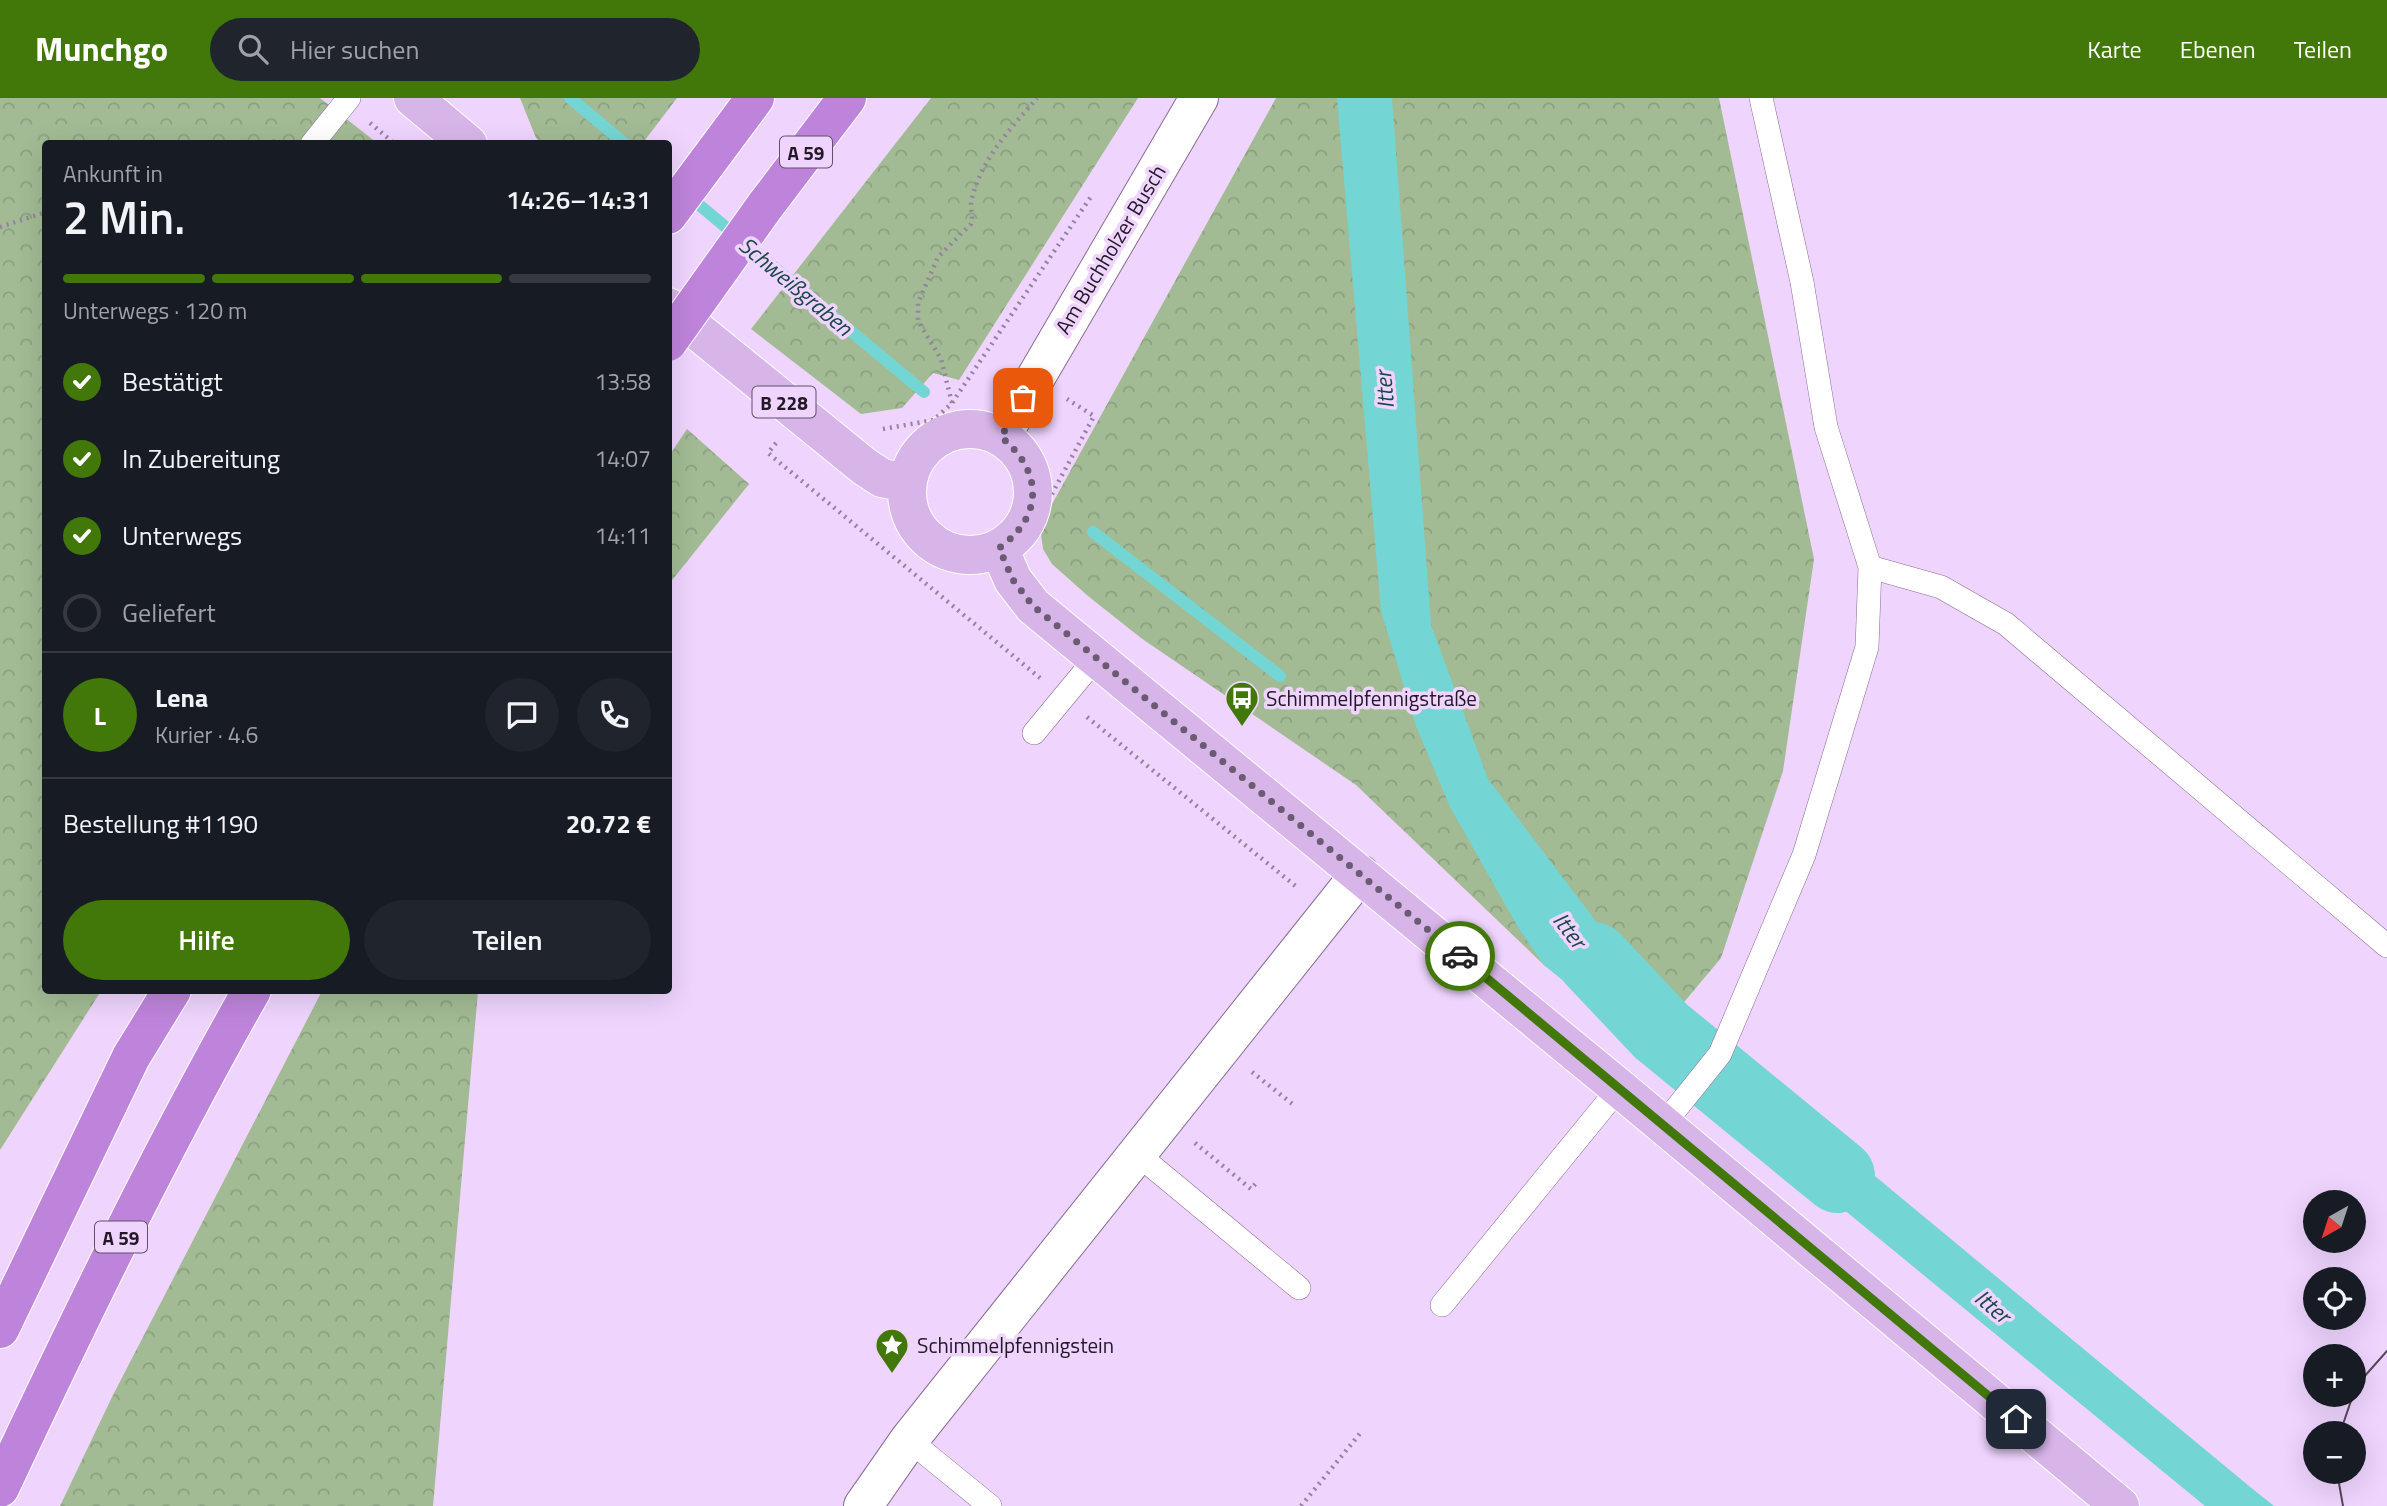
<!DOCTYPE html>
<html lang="de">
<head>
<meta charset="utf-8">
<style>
	:root { --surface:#171b24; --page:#20242c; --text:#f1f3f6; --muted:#9ea1a6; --line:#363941; --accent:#427809 }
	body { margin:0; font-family:"Titillium Web",sans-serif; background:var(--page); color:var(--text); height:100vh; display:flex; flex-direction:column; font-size:26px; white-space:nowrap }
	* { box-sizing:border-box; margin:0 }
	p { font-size:23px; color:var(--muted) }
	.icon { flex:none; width:38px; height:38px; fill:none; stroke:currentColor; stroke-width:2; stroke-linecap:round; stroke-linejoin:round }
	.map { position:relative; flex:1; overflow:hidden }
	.details { position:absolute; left:42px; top:42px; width:630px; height:854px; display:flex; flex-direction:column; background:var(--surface); border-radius:7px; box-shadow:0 7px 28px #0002 }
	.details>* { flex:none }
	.needle { width:46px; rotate:219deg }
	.tools { position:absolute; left:2303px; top:1092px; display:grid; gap:14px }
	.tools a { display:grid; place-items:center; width:63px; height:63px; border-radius:50%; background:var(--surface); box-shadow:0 7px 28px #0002; font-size:35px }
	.pin { position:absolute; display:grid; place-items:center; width:60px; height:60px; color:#fff; margin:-30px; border-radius:14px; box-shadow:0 4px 10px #0006 }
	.courier { position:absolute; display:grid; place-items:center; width:70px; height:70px; margin:-35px; border:5px solid #427809; border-radius:50%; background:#fff; color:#222; box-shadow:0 2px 9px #0007 }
	.headline em { font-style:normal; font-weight:600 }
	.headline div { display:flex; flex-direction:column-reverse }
	.headline { display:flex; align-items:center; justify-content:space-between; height:119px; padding:0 21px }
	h1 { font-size:46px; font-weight:600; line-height:52px }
	.bar { display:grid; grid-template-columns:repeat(4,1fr); gap:10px 7px; align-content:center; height:84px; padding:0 21px }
	.bar i { height:9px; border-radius:5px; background:var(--line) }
	.bar .current { background:var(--accent) }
	.bar p { grid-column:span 4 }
	.line { display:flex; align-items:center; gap:18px; padding:0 21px; border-top:2px solid var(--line) }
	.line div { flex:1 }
	.round { display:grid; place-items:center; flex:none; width:74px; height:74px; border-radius:37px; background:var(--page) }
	ol { padding:0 21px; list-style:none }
	li { display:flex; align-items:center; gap:21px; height:77px }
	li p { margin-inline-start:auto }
	li .icon { padding:7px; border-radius:50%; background:var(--accent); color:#fff; stroke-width:4 }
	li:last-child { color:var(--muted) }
	li i { width:38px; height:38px; border:4px solid var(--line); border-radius:50% }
	.cta { display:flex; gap:14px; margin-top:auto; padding:14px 21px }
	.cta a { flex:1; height:80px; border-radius:42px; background:var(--accent); color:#fff; font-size:28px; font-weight:600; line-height:80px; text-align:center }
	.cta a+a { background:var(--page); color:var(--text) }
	header { display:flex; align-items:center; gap:42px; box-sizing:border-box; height:98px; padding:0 35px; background:var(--accent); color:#fff }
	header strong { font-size:33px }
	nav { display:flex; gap:38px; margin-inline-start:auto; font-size:24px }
	.search { width:490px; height:63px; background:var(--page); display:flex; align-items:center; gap:18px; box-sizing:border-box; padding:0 24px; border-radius:38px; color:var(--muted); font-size:26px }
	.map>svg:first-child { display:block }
	.forest { fill:url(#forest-crowns) }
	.water { fill:#74d6d4 }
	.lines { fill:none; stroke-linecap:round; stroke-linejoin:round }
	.stream { stroke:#74d6d4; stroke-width:12 }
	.river { stroke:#74d6d4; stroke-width:74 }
	.lane-casing { stroke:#876e94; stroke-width:24 }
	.street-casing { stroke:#876e94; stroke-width:40 }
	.secondary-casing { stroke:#876e94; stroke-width:40 }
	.primary-casing { stroke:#fff; stroke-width:40 }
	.highway-casing { stroke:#fff; stroke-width:40 }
	.path { stroke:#9582a0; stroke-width:4.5; stroke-dasharray:2 5; stroke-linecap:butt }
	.lane { stroke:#fff; stroke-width:23 }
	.street { stroke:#fff; stroke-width:38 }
	.secondary { stroke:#fff; stroke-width:38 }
	.primary { stroke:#d8b5e9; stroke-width:38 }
	.highway { stroke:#be84db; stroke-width:38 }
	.tram { stroke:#55475c; stroke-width:2 }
	.highway-bridge-casing { stroke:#fff; stroke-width:40; stroke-linecap:butt }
	.highway-bridge { stroke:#be84db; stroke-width:38 }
	.done { stroke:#6a5a72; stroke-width:7; stroke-dasharray:0 12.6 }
	.route { stroke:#427809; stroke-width:9 }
	.labels { text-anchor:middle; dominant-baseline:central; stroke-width:7; stroke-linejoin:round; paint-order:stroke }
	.shield { fill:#efd4fe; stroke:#605068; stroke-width:2 }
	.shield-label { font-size:19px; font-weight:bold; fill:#221827 }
	.street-label { font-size:21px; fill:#221827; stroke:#efd4fe }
	.poi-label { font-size:21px; fill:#221827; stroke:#efd4fe; text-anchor:start }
	.water-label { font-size:23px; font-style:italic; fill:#1b4848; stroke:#efd4fe }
</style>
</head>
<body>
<header>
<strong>Munchgo</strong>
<div class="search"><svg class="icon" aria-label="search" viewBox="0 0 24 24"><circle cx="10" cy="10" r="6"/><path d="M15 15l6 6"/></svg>Hier suchen</div>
<nav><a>Karte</a><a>Ebenen</a><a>Teilen</a></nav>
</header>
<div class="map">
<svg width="2387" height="1408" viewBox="0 0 2387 1408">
	<defs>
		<pattern id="forest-crowns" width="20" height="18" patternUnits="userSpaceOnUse" patternTransform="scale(1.75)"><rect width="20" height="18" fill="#a2bb94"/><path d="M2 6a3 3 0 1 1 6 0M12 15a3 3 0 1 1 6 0" fill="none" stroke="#8ba080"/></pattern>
	</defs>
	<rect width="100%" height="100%" fill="#efd4fe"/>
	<path class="forest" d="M0 0H320L377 45 46 46V892L101 893 0 1052Z
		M520 0H677L642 46 542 45 536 40Z
		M931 0H1138L959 282 933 275 902 310 861 316 751 231Z
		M1276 0H1719L1814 461 1783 673 1721 860 1670 921 1635 937 1544 867 1356 687 1141 540 1088 498 1052 466 1043 451 1040 428Z
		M687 331 749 386 669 486V358Z
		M322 893H478L433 1408H60L112 1299Z"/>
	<path class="water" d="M1337 0H1392L1431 527 1488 681 1670 921 1647 951 1544 867 1519 831 1450 709 1416 628 1381 513Z
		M1776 996 2249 1388 2274 1408H2205L1748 1033Z"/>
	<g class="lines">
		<path class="stream" d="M570 0 625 46
			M668 81 924 294
			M1093 434 1280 578"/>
		<path class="river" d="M1593 861 1661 933 1838 1078"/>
		<defs>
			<path id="lane" d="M312 46 349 0
				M1870 469 1941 489 2006 526 2387 848
				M1034 635 1096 560
				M1663 1027 1720 956 1804 757 1867 549 1870 469 1826 329 1802 184 1761 0
				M1136 1055 1299 1190
				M1442 1207 1619 990
				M909 1342 990 1408"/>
			<path id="street" d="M863 1408 909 1342 1360 776"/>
			<path id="secondary" d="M1001 339 1199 0"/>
			<path id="primary" d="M413 0 468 46
				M668 209 865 369 882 380 907 385
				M907 394a63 63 0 1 1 126 0a63 63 0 1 1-126 0Z
				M999 450 1013 482 1033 508 1619 990 2120 1408"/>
			<path id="highway" d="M765 108 847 0
				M668 117 755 0
				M0 1231 131 959 172 892
				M0 1390C79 1222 160 1054 252 892"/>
		</defs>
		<use href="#lane" class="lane-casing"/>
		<use href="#street" class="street-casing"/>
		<use href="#secondary" class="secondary-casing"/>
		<use href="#primary" class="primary-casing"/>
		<use href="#highway" class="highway-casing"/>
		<path class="path" d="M370 25 395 46
			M252 46 280 43
			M0 129 46 114
			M952 305 941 261 918 223V205L938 159 971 126C974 117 969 109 972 100 982 60 1011 30 1037 0
			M883 331 934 322 952 305 1092 97
			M776 345 768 355 1040 580
			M1037 435 1041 416 1094 318 1067 301
			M1087 619 1298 790
			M1252 974 1295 1008
			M1195 1045 1251 1091 1257 1084
			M1301 1408 1362 1333"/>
		<use href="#lane" class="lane"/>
		<use href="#street" class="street"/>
		<use href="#secondary" class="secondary"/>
		<use href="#primary" class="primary"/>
		<use href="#highway" class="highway"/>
		<path class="tram" d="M2354 1296 2363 1280 2387 1253
			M2340 1335 2353 1297
			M2337 1374 2343 1408"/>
		<defs>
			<path id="highway-bridge" d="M668 244 765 108"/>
		</defs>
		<use href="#highway-bridge" class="highway-bridge-casing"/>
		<use href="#highway-bridge" class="highway-bridge"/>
	</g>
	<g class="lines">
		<path class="done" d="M1023 300 1001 339C1043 373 1044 418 999 450L1013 482 1033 508 1460 858"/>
		<path class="route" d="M1460 858 2016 1321"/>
	</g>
	<defs>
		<symbol id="bus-pin" viewBox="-11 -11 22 30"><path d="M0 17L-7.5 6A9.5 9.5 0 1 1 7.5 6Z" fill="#427809" stroke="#efd4fe"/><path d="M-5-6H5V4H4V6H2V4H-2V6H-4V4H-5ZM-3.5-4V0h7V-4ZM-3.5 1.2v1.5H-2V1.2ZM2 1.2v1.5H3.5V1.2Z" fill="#fff"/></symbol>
		<symbol id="sight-pin" viewBox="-11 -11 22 30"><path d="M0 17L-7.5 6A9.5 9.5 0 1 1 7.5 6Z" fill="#427809" stroke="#efd4fe"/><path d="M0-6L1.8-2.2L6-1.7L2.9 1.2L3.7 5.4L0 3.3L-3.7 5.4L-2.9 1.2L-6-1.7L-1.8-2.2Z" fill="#fff"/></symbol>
	</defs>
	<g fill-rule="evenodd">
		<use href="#bus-pin" x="1223" y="581" width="38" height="52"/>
		<use href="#sight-pin" x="873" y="1228" width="38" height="52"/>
	</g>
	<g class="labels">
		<g class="shield">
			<rect x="780" y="38.5" width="52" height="31" rx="5"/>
			<rect x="752.5" y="288.5" width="63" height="31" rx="5"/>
			<rect x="95" y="1123.5" width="52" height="31" rx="5"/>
		</g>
		<g class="shield-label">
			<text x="806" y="54">A 59</text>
			<text x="784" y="304">B 228</text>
			<text x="121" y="1139">A 59</text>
		</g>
		<g class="street-label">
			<text transform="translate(1110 151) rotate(-59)">Am Buchholzer Busch</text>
		</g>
		<g class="poi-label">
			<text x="1266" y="600">Schimmelpfennigstraße</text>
			<text x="917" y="1247">Schimmelpfennigstein</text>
		</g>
		<g class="water-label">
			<text transform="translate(796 188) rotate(40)">Schweißgraben</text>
			<text transform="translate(1384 292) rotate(-95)">Itter</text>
			<text transform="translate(1570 832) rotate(52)">Itter</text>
			<text transform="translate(1993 1208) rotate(40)">Itter</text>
		</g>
	</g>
</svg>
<div class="tools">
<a><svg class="needle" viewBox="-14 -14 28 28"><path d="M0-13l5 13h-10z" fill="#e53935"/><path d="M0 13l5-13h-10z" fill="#9ea1a6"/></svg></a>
<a><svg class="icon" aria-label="locate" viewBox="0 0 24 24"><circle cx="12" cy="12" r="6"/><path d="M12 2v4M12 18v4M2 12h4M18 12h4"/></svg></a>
<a>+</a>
<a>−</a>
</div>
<div class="pin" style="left:1023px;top:300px;background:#ea580c"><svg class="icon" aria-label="bag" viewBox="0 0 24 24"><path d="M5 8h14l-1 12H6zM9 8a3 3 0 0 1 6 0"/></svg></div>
<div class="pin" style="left:2016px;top:1321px;background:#1f2937"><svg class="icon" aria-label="home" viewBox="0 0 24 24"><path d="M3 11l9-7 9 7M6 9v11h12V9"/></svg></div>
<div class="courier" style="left:1460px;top:858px"><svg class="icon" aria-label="car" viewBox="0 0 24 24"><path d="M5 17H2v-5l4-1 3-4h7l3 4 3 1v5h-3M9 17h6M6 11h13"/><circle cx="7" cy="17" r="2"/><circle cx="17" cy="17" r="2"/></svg></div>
<section class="details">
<div class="headline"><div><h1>2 Min.</h1><p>Ankunft in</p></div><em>14:26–14:31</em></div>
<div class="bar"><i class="current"></i><i class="current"></i><i class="current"></i><i></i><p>Unterwegs · 120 m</p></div>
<ol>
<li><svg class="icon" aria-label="check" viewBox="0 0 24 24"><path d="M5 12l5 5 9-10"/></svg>Bestätigt<p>13:58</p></li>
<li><svg class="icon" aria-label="check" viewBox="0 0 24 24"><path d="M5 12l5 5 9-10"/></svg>In Zubereitung<p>14:07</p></li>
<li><svg class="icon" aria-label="check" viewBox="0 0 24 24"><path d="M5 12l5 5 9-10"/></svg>Unterwegs<p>14:11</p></li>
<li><i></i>Geliefert</li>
</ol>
<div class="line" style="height:126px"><b class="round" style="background:var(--accent);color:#fff">L</b><div><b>Lena</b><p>Kurier · 4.6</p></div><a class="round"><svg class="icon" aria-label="chat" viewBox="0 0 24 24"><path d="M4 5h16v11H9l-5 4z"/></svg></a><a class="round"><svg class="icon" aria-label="phone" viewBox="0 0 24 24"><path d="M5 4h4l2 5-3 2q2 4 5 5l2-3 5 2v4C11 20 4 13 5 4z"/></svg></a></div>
<div class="line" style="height:91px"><div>Bestellung #1190</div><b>20.72 €</b></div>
<div class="cta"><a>Hilfe</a><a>Teilen</a></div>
</section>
</div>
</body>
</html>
